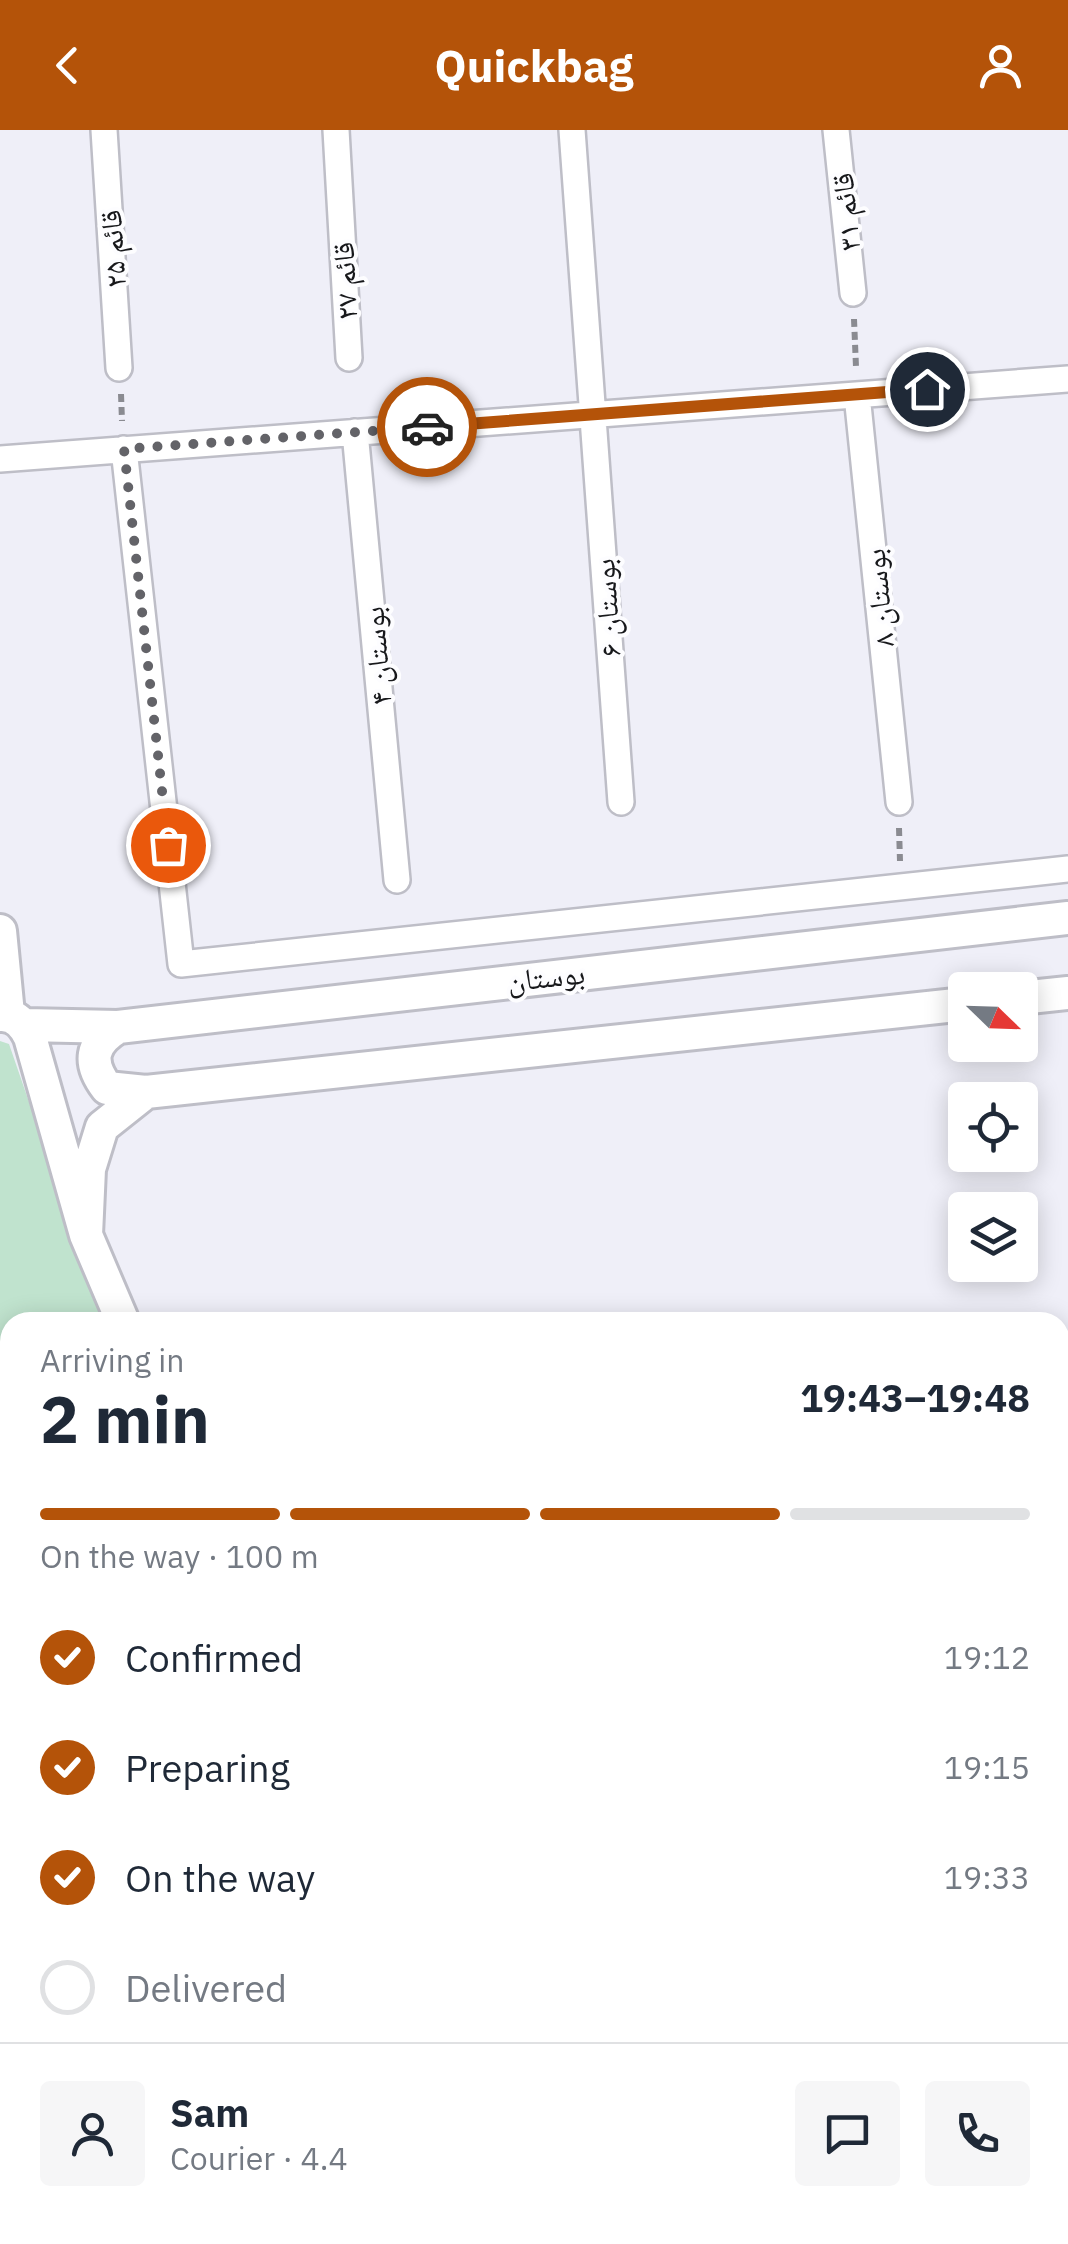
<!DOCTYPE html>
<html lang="en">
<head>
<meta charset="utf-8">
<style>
	:root { --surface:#fff; --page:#f6f6f7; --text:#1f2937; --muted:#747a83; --line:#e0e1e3; --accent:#b45309 }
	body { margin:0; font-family:"IBM Plex Sans","Noto Naskh Arabic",sans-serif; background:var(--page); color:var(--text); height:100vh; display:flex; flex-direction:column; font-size:38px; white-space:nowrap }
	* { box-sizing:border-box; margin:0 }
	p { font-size:32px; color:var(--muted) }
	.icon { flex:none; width:55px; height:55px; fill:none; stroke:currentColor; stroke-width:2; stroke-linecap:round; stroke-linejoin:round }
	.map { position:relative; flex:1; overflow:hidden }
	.drawer { position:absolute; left:0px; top:1182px; width:1070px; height:932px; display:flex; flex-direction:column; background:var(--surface); border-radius:30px 30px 0 0; box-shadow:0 5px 25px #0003 }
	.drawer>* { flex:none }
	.needle { width:65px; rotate:113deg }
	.buttons { position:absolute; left:948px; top:842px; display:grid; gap:20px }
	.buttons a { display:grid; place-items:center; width:90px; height:90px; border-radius:10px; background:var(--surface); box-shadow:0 5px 25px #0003; font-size:50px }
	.pin { position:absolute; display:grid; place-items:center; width:85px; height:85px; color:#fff; margin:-42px; border:5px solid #fff; border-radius:50%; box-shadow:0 2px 10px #0007 }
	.courier { position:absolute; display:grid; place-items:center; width:100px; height:100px; margin:-50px; border:8px solid #b45309; border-radius:50%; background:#fff; color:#222; box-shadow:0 2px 12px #0007 }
	.overview em { font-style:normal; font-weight:800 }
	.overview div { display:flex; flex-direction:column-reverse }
	.overview { display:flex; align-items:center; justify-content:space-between; height:170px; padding:0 40px }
	h1 { font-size:65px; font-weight:800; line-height:75px }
	.bar { display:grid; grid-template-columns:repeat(4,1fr); gap:15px 10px; align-content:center; height:120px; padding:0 40px }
	.bar i { height:12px; border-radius:8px; background:var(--line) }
	.bar .active { background:var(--accent) }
	.bar p { grid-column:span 4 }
	.line { display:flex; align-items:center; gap:25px; padding:0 40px; border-top:2px solid var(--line) }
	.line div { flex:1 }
	.round { display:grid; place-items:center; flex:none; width:105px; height:105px; border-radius:10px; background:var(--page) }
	ol { padding:0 40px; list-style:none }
	li { display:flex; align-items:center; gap:30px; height:110px }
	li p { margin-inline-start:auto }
	li .icon { padding:10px; border-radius:50%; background:var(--accent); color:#fff; stroke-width:4 }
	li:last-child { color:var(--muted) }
	li i { width:55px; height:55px; border:5px solid var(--line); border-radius:50% }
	header { display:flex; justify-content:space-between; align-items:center; height:130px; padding:0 40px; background:var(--accent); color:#fff; font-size:45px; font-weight:800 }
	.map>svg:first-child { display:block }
	.green { fill:#c0e3ce }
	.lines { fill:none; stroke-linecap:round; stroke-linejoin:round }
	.minor-casing { stroke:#bebec7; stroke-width:30 }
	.tertiary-casing { stroke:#bebec7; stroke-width:38 }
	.path { stroke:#8a8b91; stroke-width:6; stroke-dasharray:8 5; stroke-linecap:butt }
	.minor { stroke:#fff; stroke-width:25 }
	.tertiary { stroke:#fff; stroke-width:32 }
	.done { stroke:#636368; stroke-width:10; stroke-dasharray:0 18 }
	.route { stroke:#b45309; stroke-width:12 }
	.labels { text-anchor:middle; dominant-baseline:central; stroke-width:8; stroke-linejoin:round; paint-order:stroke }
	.street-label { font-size:30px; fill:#17181b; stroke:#fdfdff }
</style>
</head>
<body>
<header><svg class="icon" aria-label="back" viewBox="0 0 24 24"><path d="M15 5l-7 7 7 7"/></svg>Quickbag<svg class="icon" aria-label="person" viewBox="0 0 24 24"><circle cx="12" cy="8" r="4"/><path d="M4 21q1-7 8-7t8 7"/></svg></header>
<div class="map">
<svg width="1068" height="2114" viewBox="0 0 1068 2114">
	<rect width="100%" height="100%" fill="#efeff8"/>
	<path class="green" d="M0 911 9 914 105 1192H10V1604H0Z"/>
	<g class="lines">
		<defs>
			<path id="minor" d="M104 0 119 238
				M336 0 349 228
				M572 0 621 672
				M836 0 853 163
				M857 265 899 672
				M355 302 397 750
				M124 319 181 834 1068 739
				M0 329 1068 249
				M0 2030 10 2025
				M185 2105 191 2114"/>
			<path id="tertiary" d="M0 801 8 884
				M1020 868 1068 863
				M0 885C15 884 24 894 30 907L86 1105 123 1192
				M25 895 118 897 1068 788
				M118 897C90 914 88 933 107 958L146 962
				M86 1105 89 1039 102 997 146 962 965 874
				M0 1627 10 1628
				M447 2105 450 2114"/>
		</defs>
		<use href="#minor" class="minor-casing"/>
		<use href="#tertiary" class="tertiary-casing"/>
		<path class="path" d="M854 189 856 237
			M121 264 122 291
			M899 698 900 731
			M0 1251 10 1250
			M0 1324 10 1323
			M0 1405 10 1406
			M0 1479 10 1480"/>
		<use href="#minor" class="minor"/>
		<use href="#tertiary" class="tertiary"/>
	</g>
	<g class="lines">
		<path class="done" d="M168 715 124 319 427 297"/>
		<path class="route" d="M427 297 927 259"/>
	</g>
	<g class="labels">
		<g class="street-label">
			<text transform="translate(845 82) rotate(-96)">قائم ۳۱</text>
			<text transform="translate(112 119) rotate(-94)">قائم ۲۵</text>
			<text transform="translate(344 151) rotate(-93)">قائم ۲۷</text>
			<text transform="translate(878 468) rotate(-96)">بوستان ۸</text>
			<text transform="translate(606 478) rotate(-94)">بوستان ۶</text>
			<text transform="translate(376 526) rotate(-95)">بوستان ۴</text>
			<text transform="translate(546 846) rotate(-6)">بوستان</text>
		</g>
	</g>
</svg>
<div class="buttons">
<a><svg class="needle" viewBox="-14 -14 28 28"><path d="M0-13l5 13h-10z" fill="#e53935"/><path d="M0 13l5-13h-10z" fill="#747a83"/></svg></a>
<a><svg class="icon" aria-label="locate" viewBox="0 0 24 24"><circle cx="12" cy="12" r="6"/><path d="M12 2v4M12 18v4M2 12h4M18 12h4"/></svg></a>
<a><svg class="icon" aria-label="layers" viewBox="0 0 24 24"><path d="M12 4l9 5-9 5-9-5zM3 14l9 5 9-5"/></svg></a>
</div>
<div class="pin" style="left:168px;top:715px;background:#ea580c"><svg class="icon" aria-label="bag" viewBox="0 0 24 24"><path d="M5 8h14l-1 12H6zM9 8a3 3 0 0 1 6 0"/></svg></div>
<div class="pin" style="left:927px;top:259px;background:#1f2937"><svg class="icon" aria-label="home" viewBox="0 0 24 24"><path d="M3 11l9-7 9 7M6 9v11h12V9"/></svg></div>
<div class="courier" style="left:427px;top:297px"><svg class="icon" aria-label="car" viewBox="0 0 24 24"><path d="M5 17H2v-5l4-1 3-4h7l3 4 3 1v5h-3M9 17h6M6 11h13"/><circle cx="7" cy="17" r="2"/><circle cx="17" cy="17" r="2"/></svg></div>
<section class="drawer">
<div class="overview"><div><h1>2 min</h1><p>Arriving in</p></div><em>19:43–19:48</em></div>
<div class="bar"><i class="active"></i><i class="active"></i><i class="active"></i><i></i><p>On the way · 100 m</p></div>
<ol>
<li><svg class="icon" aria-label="check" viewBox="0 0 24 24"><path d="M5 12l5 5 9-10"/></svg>Confirmed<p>19:12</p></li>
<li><svg class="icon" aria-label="check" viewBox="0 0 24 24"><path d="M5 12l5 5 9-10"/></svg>Preparing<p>19:15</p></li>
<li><svg class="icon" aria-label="check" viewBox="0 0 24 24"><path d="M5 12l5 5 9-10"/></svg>On the way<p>19:33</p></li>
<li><i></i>Delivered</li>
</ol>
<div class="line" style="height:180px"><a class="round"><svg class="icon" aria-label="person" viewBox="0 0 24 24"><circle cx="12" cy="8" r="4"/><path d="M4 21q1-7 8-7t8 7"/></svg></a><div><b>Sam</b><p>Courier · 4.4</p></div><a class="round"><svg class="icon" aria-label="chat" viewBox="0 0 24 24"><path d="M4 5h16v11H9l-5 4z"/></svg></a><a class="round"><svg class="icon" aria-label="phone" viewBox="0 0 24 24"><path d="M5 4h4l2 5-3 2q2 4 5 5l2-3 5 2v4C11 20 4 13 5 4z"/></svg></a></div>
</section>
</div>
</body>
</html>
